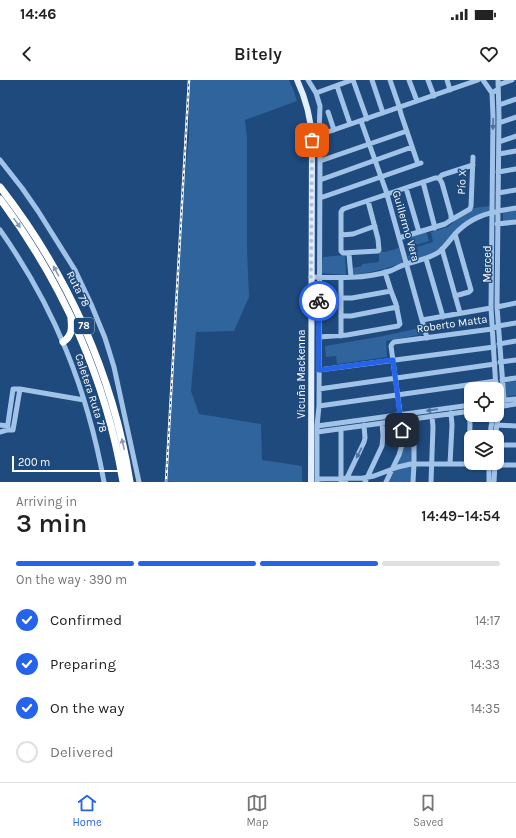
<!DOCTYPE html>
<html lang="en">
<head>
<meta charset="utf-8">
<style>
	:root { --surface:#fff; --page:#f6f6f6; --text:#222; --muted:#767676; --line:#e0e0e0; --accent:#2563eb }
	body { margin:0; font-family:Karla,sans-serif; background:var(--page); color:var(--text); height:100vh; display:flex; flex-direction:column; font-size:15px; white-space:nowrap }
	* { box-sizing:border-box; margin:0 }
	p { font-size:13px; color:var(--muted) }
	.icon { flex:none; width:22px; height:22px; fill:none; stroke:currentColor; stroke-width:2; stroke-linecap:round; stroke-linejoin:round }
	.map { position:relative; height:402px; overflow:hidden }
	.panel { display:flex; flex-direction:column; background:var(--surface); flex:1 }
	.panel>* { flex:none }
	.tools { position:absolute; left:464px; top:302px; display:grid; gap:8px }
	.tools a { display:grid; place-items:center; width:40px; height:40px; border-radius:8px; background:var(--surface); box-shadow:0 1px 3px #0004; font-size:20px }
	.scale { position:absolute; left:12px; bottom:10px; width:108px; box-sizing:border-box; padding-left:4px; border:2px solid #fff; border-top:0; font-size:11px; line-height:14px; white-space:nowrap; color:#fff; -webkit-text-stroke:3px #1e4a7e; paint-order:stroke }
	.pin { position:absolute; display:grid; place-items:center; width:34px; height:34px; color:#fff; margin:-17px; border-radius:8px; box-shadow:0 2px 6px #0006 }
	.courier { position:absolute; display:grid; place-items:center; width:40px; height:40px; margin:-20px; border:3px solid #2563eb; border-radius:50%; background:#fff; color:#222; box-shadow:0 1px 5px #0007 }
	.summary em { font-style:normal; font-weight:600 }
	.summary div { display:flex; flex-direction:column-reverse }
	.summary { display:flex; align-items:center; justify-content:space-between; height:68px; padding:0 16px }
	h1 { font-size:26px; font-weight:600; line-height:30px }
	.bar { display:grid; grid-template-columns:repeat(4,1fr); gap:6px 4px; align-content:center; height:48px; padding:0 16px }
	.bar i { height:5px; border-radius:3px; background:var(--line) }
	.bar .active { background:var(--accent) }
	.bar p { grid-column:span 4 }
	ol { padding:0 16px; list-style:none }
	li { display:flex; align-items:center; gap:12px; height:44px }
	li p { margin-inline-start:auto }
	li .icon { padding:4px; border-radius:50%; background:var(--accent); color:#fff; stroke-width:4 }
	li:last-child { color:var(--muted) }
	li i { width:22px; height:22px; border:2px solid var(--line); border-radius:50% }
	.status { display:flex; justify-content:space-between; align-items:center; height:28px; padding:0 20px; background:var(--surface); direction:ltr }
	.status svg { height:11px; fill:currentColor }
	header { display:flex; justify-content:space-between; align-items:center; height:52px; padding:0 16px; background:var(--surface); font-size:18px; font-weight:600 }
	.tab-bar { display:flex; justify-content:space-around; align-items:center; height:56px; border-top:1px solid var(--line); background:var(--surface); font-size:11px; color:var(--muted) }
	.tab-bar a { display:grid; justify-items:center; gap:2px }
	.tab-bar .active { color:var(--accent) }
	.map>svg:first-child { display:block }
	.green { fill:#30649c }
	.lines { fill:none; stroke-linecap:round; stroke-linejoin:round }
	.minor { stroke:#a1c3e8; stroke-width:5 }
	.major { stroke:#e3eefe; stroke-width:6 }
	.highway { stroke:#fff; stroke-width:7 }
	.rail-casing { stroke:#fff; stroke-width:2.5 }
	.rail { stroke:#1e4a7e; stroke-width:1; stroke-dasharray:3; stroke-linecap:butt }
	.oneway { fill:#4c74a3 }
	.oneway2 { fill:#839bb8 }
	.done { stroke:#b0c0d2; stroke-width:4; stroke-dasharray:0 7.2 }
	.route { stroke:#2563eb; stroke-width:5 }
	.labels { text-anchor:middle; dominant-baseline:central; stroke-width:3; stroke-linejoin:round; paint-order:stroke }
	.shield { fill:#1e4a7e; stroke:#bcc9d8; stroke-width:1 }
	.shield-label { font-size:10px; font-weight:bold; fill:#fff }
	.street-label { font-size:11px; fill:#fff; stroke:#1e4a7e }
</style>
</head>
<body>
<div class="status"><b>14:46</b><svg viewBox="0 0 49 12"><path d="M0 12V9h3v3zM5 12V6h3v6zM10 12V3h3v9zM15 12V0h3v12zM26 1h20v11H26zM47 4h2v5h-2z"/></svg></div>
<header><svg class="icon" aria-label="back" viewBox="0 0 24 24"><path d="M15 5l-7 7 7 7"/></svg>Bitely<svg class="icon" aria-label="heart" viewBox="0 0 24 24"><path d="M12 20l-8-8c-3-5 5-10 8-4 3-6 11-1 8 4z"/></svg></header>
<div class="map">
<svg width="516" height="402" viewBox="0 0 516 402">
	<rect width="100%" height="100%" fill="#1e4a7e"/>
	<path class="green" d="M189 0H289L293 9 297 21 245 40 247 58V169L249 217 234 251 196 252 191 311 199 334 261 344 262 380 302 386V402H172L166 401 183 119 189 56Z
		M490 126V131L479 136 438 171 410 182 409 180 408 176 418 172 417 167 433 162 431 152 448 147 456 140 474 128Z
		M516 130V142L503 144V132Z
		M426 151 429 161 412 166 409 156Z
		M399 168 403 183C387 188 370 193 352 195V188L362 186V184L379 182V172H385Z
		M345 175 346 195 321 193 323 177Z
		M420 248 423 254 386 261 387 277 337 284 336 276 326 277 325 266 378 257Z
		M516 301V315L506 317 504 303Z
		M406 359H413L411 402H389L399 381Z"/>
	<g class="lines">
		<path class="minor" d="M308 0 316 13 320 26 319 55 320 81 319 326 317 346V402
			M353 0 367 39
			M372 0 383 33
			M390 0 399 26 401 34 418 84
			M409 0 417 21
			M428 0 434 16
			M447 0 450 10
			M483 0 492 13
			M498 5 512 0
			M337 6 350 44
			M316 13 352 0
			M499 25 516 19
			M328 32 334 50
			M361 41 386 111 427 258
			M499 43 516 37
			M319 55 478 0
			M499 62 516 56
			M499 74 516 71
			M0 80 22 108 38 131 75 190 91 224 105 258 114 287 139 402
			M320 81 407 51
			M498 92 516 89
			M439 98 442 103 451 135V140
			M320 100 412 67
			M423 102 435 148
			M406 108 419 152
			M498 113 516 110
			M320 118 421 83
			M368 121 378 159 379 170 378 171 343 173 341 171V132L343 129 435 98H439L442 95 473 85
			M498 131 516 128
			M497 144 516 142
			M0 150C55 228 87 309 104 402
			M341 155 353 154 375 146
			M399 158 445 144 451 140 470 129 471 126 473 77
			M442 169 460 233
			M349 174 351 197
			M426 179 443 237
			M311 197C338 198 365 199 390 191 396 189 401 185 407 184 418 180 429 179 439 172 445 167 450 160 455 154 465 143 480 135 495 132
			M455 216 469 212 471 210 455 154
			M341 218H352L391 211
			M497 227 516 223
			M341 236H351L397 227
			M422 240 491 228
			M341 256V198
			M319 257 347 255 398 246 400 244 396 224 391 211 385 192
			M499 264 516 261
			M500 282 516 280
			M319 290 494 267
			M502 300 516 298
			M319 309 495 284
			M496 309 491 228 493 36 492 13 498 9
			M497 321 516 319
			M319 326 496 301
			M497 327 516 324
			M0 345 8 346
			M497 345 516 346
			M317 346 471 325
			M7 350 13 309H20
			M0 352 7 350H13L20 309 84 320
			M317 352 471 331
			M490 357 491 347 493 335
			M496 357C496 351 496 345 498 340 499 333 503 327 504 320L497 227 499 36 498 0
			M497 365H516
			M450 384 452 345 451 333
			M469 384 470 344 469 331
			M495 385H516
			M317 399 363 398 374 396 398 387 411 384H489
			M341 401V349
			M345 402 364 362 365 358 364 345
			M365 402 382 366 383 356 382 343
			M386 402 399 375 402 365 403 357 401 340 391 266 392 264 394 262 492 249 498 246 516 243
			M413 402 414 384V338
			M431 402 433 347 432 336
			M489 402V383
			M494 402 495 383"/>
		<path class="major" d="M297 0C306 19 311 39 312 60L311 402"/>
		<path class="highway" d="M0 107C67 193 113 294 130 402
			M0 119C62 202 106 299 123 402
			M63 262C72 256 72 249 71 239"/>
		<defs>
			<path id="rail" d="M166 402 189 0"/>
		</defs>
		<use href="#rail" class="rail-casing"/>
		<use href="#rail" class="rail"/>
	</g>
	<defs><path id="oneway-solid" d="M-6-.8H1V-3.2L6.5 0L1 3.2V.8H-6Z"/></defs>
	<g class="oneway">
		<use href="#oneway-solid" transform="translate(493 44) rotate(91)"/>
		<use href="#oneway-solid" transform="translate(432 330) rotate(172)"/>
		<use href="#oneway-solid" transform="translate(359 373) rotate(117)"/>
	</g>
	<g class="oneway2">
		<use href="#oneway-solid" transform="translate(17 143) rotate(55)"/>
		<use href="#oneway-solid" transform="translate(56 191) rotate(-119)"/>
		<use href="#oneway-solid" transform="translate(123 364) rotate(-103)"/>
	</g>
	<g class="lines">
		<path class="done" d="M312 60 311 197H320L319 221"/>
		<path class="route" d="M319 221V290L393 280 402 350"/>
	</g>
	<g class="labels">
		<rect class="shield" x="74" y="238" width="20" height="16" rx="3"/>
		<g class="shield-label">
			<text x="84" y="246">78</text>
		</g>
		<g class="street-label">
			<text transform="translate(462 102) rotate(-87)">Pío X</text>
			<text transform="translate(406 146) rotate(74)">Guillermo Vera</text>
			<text transform="translate(487 184) rotate(-90)">Merced</text>
			<text transform="translate(78 209) rotate(63)">Ruta 78</text>
			<text transform="translate(452 244) rotate(-8)">Roberto Matta</text>
			<text transform="translate(301 294) rotate(-90)">Vicuña Mackenna</text>
			<text transform="translate(91 313) rotate(72)">Caletera Ruta 78</text>
		</g>
	</g>
</svg>
<div class="tools">
<a><svg class="icon" aria-label="locate" viewBox="0 0 24 24"><circle cx="12" cy="12" r="6"/><path d="M12 2v4M12 18v4M2 12h4M18 12h4"/></svg></a>
<a><svg class="icon" aria-label="layers" viewBox="0 0 24 24"><path d="M12 4l9 5-9 5-9-5zM3 14l9 5 9-5"/></svg></a>
</div>
<div class="scale">200 m</div>
<div class="pin" style="left:312px;top:60px;background:#ea580c"><svg class="icon" aria-label="bag" viewBox="0 0 24 24"><path d="M5 8h14l-1 12H6zM9 8a3 3 0 0 1 6 0"/></svg></div>
<div class="pin" style="left:402px;top:350px;background:#1f2937"><svg class="icon" aria-label="home" viewBox="0 0 24 24"><path d="M3 11l9-7 9 7M6 9v11h12V9"/></svg></div>
<div class="courier" style="left:319px;top:221px"><svg class="icon" aria-label="bike" viewBox="0 0 24 24"><circle cx="6" cy="16" r="4"/><circle cx="18" cy="16" r="4"/><path d="M6 16l4-8h5l3 8M10 8l3 8H6M13 5h3"/></svg></div>
</div>
<section class="panel">
<div class="summary"><div><h1>3 min</h1><p>Arriving in</p></div><em>14:49–14:54</em></div>
<div class="bar"><i class="active"></i><i class="active"></i><i class="active"></i><i></i><p>On the way · 390 m</p></div>
<ol>
<li><svg class="icon" aria-label="check" viewBox="0 0 24 24"><path d="M5 12l5 5 9-10"/></svg>Confirmed<p>14:17</p></li>
<li><svg class="icon" aria-label="check" viewBox="0 0 24 24"><path d="M5 12l5 5 9-10"/></svg>Preparing<p>14:33</p></li>
<li><svg class="icon" aria-label="check" viewBox="0 0 24 24"><path d="M5 12l5 5 9-10"/></svg>On the way<p>14:35</p></li>
<li><i></i>Delivered</li>
</ol>
</section>
<nav class="tab-bar">
<a class="active"><svg class="icon" aria-label="home" viewBox="0 0 24 24"><path d="M3 11l9-7 9 7M6 9v11h12V9"/></svg>Home</a>
<a><svg class="icon" aria-label="map" viewBox="0 0 24 24"><path d="M3 6l6-2 6 2 6-2v14l-6 2-6-2-6 2zM9 4v14M15 6v14"/></svg>Map</a>
<a><svg class="icon" aria-label="saved" viewBox="0 0 24 24"><path d="M7 4h10v16l-5-4-5 4z"/></svg>Saved</a>
</nav>
</body>
</html>
